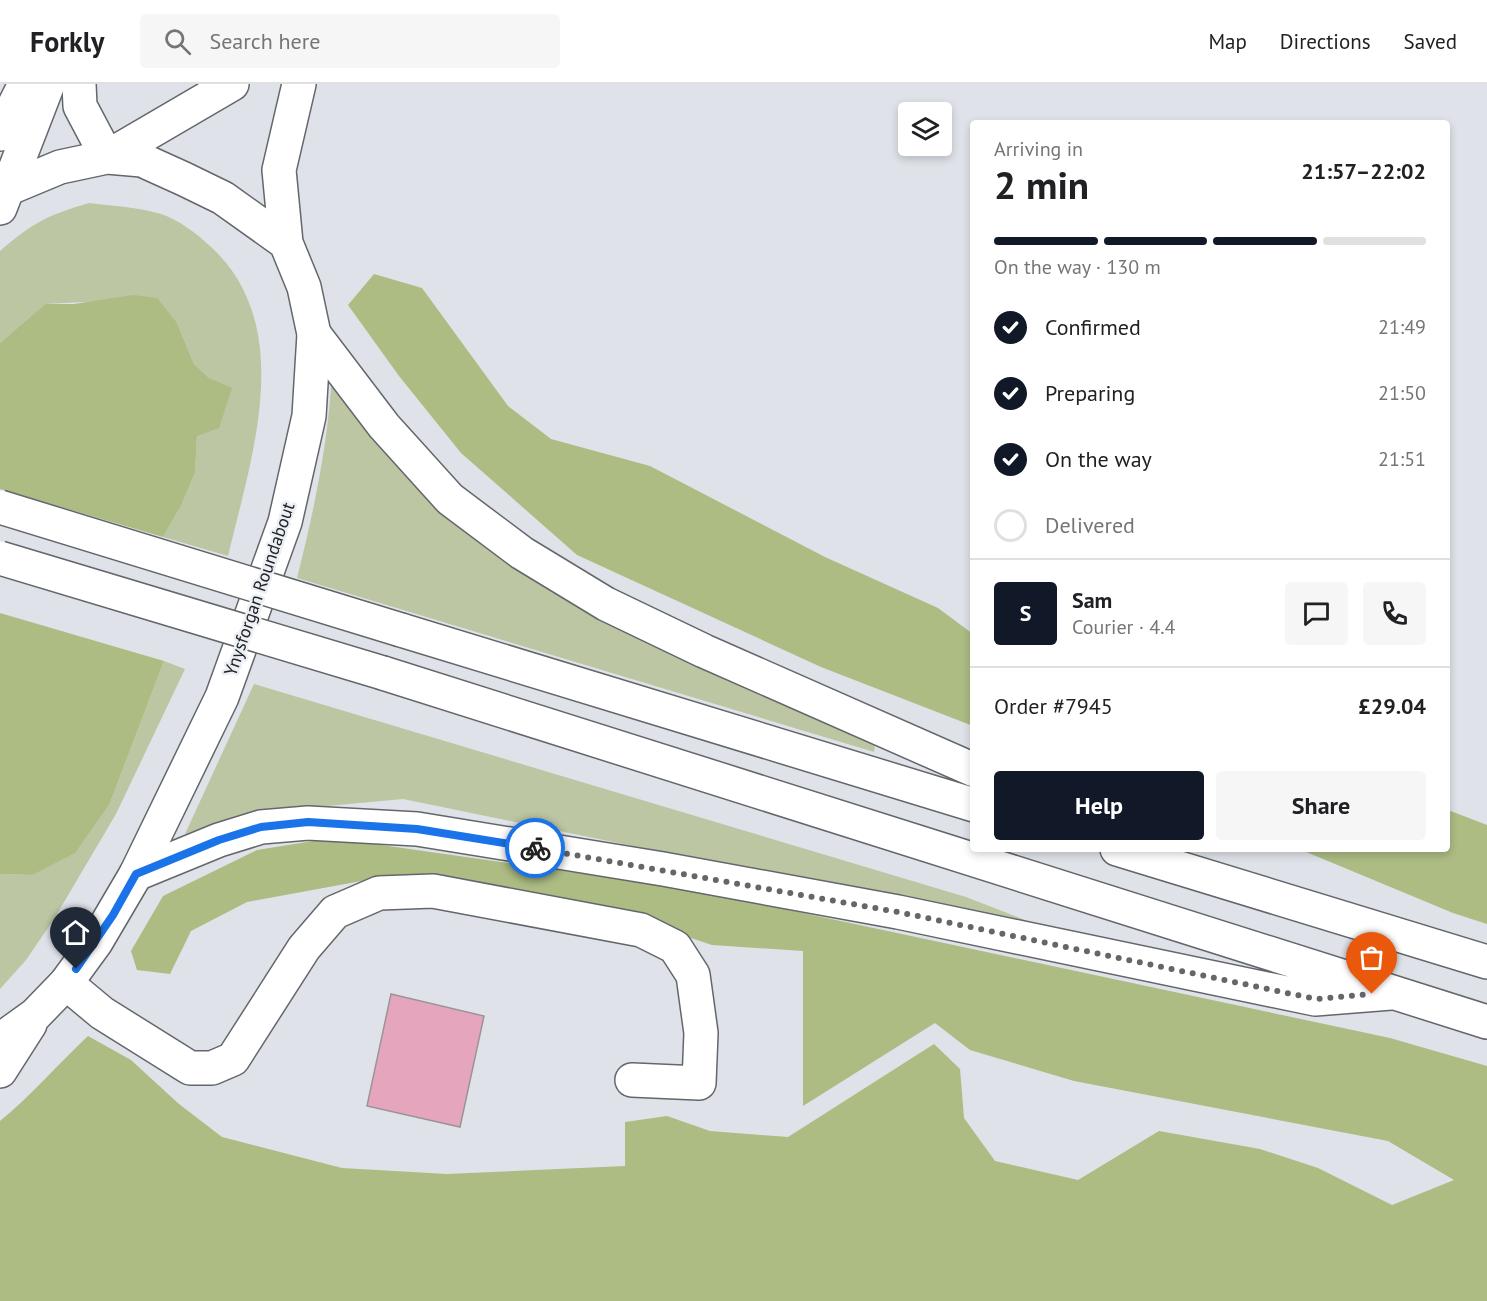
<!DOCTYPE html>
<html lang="en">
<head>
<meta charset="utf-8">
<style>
	:root { --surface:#fff; --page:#f6f6f6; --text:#202124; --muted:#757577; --line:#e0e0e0; --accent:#111827 }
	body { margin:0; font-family:"PT Sans",sans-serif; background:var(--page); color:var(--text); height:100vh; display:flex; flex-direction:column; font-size:22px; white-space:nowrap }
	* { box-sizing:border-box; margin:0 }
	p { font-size:20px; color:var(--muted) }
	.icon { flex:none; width:33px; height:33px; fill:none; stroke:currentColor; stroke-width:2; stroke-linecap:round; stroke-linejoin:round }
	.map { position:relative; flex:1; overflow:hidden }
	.side { position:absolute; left:970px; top:36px; width:480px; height:732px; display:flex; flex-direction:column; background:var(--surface); border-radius:6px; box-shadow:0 3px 9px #0003 }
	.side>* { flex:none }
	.fabs { position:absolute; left:898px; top:18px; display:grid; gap:12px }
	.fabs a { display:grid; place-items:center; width:54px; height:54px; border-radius:6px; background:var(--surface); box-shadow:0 3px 9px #0003; font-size:30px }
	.pin { position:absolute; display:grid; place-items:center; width:51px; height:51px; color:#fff; margin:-62px -26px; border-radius:50% 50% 50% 0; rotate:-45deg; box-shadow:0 0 6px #0007 }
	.pin .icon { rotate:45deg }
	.courier { position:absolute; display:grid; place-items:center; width:60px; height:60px; margin:-30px; border:4px solid #1a73e8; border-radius:50%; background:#fff; color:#222; box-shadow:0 2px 8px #0007 }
	.head em { font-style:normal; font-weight:600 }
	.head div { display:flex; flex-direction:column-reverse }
	.head { display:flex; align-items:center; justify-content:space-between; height:102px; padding:0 24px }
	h1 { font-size:39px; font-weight:600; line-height:45px }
	.bar { display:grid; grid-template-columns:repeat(4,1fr); gap:9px 6px; align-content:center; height:72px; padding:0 24px }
	.bar i { height:8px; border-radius:4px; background:var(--line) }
	.bar .on { background:var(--accent) }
	.bar p { grid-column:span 4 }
	.line { display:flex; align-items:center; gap:15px; padding:0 24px; border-top:2px solid var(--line) }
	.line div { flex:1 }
	.round { display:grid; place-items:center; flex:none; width:63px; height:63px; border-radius:6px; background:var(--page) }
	ol { padding:0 24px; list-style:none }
	li { display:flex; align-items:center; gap:18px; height:66px }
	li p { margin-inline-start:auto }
	li .icon { padding:6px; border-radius:50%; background:var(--accent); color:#fff; stroke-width:4 }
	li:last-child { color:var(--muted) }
	li i { width:33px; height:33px; border:3px solid var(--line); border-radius:50% }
	.cta { display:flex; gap:12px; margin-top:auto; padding:12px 24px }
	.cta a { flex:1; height:69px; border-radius:6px; background:var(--accent); color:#fff; font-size:24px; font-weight:600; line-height:69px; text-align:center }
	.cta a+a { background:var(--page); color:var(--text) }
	header { display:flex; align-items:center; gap:36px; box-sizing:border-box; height:84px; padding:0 30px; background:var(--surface); border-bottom:2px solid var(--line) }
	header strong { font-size:28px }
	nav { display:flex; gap:33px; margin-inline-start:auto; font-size:21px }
	.search { width:420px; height:54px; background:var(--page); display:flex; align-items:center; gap:15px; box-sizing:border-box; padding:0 21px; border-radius:6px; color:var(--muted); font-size:22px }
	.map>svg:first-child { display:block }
	.green { fill:#bcc6a3 }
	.forest { fill:#acbc83 }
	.building { fill:#e5a6bd; stroke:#9b9496; stroke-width:1.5 }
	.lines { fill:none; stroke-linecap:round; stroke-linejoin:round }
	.minor-casing { stroke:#63666b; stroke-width:36 }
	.major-casing { stroke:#63666b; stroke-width:36 }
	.highway-casing { stroke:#63666b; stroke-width:36 }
	.minor { stroke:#fff; stroke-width:33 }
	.major { stroke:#fff; stroke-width:33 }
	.highway { stroke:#fff; stroke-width:33 }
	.highway-bridge-casing { stroke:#63666b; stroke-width:36; stroke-linecap:butt }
	.highway-bridge { stroke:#fff; stroke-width:33 }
	.done { stroke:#646669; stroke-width:6; stroke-dasharray:0 10.8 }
	.route { stroke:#1a73e8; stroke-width:8 }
	.labels { text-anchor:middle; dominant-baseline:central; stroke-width:5; stroke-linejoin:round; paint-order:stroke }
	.street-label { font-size:18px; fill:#212325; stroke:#ecf0f5 }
</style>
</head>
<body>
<header>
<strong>Forkly</strong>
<div class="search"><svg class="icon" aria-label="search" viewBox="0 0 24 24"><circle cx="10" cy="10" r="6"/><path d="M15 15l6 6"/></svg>Search here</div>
<nav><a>Map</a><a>Directions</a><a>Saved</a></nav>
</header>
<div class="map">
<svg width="1487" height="1217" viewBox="0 0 1487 1217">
	<rect width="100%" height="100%" fill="#dfe2e8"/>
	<path class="green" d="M89 119C112 122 138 123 161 130 179 136 196 149 210 162 298 242 251 374 228 472L163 453 181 422 195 389 197 352 209 294 194 280 177 239 104 217 45 220 0 259V167C32 139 48 131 89 119Z
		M332 290 396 378 739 599 875 661 874 668 297 494C314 427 328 360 332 290Z
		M164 577 185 585 116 730 54 835 26 876 0 905V790L32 791 110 719Z
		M254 600 966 813 1058 849 403 715 250 729 185 750Z"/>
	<path class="forest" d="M374 190 422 204 508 322 551 355 650 382 825 473 938 524 973 550V642L821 583 577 471 461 369 399 292 348 221Z
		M133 211 157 214 177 239 194 280 209 294 232 304 219 344 197 352 195 389 181 422 163 453 0 405V259L45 220H74Z
		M0 529 164 577 110 719 75 769 32 791 0 790Z
		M1448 726 1487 741V840L1453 829 1299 765H1448Z
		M332 754 691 805 1390 954 1487 982V1217H0V1037C32 1011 58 980 88 952L131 976 179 1020 222 1053 342 1084 447 1090 625 1082V1038L667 1032 710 1047 788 1053 934 960 960 985 964 1034 995 1077 1078 1096 1159 1047 1260 1065 1318 1084 1392 1121 1454 1096 1388 1057 1074 997 970 966 935 939 803 1022V867L712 861 670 847 524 811 394 791 247 818 191 847 170 890 137 886 131 867 163 812 257 766Z"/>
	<path class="building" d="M391 910 484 932 460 1043 367 1022Z"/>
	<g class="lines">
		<defs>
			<path id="minor" d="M0 124 48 0
				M66 899 102 929 190 984H212L233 975 304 864 335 828 379 809 433 807 641 846 675 863 693 891 701 949 699 999 632 996"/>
			<path id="major" d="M79 0 80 22 107 73
				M0 50 25 0
				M107 73 232 0
				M0 108 60 83 107 73 142 76 184 95 223 114 286 159 304 203 314 250 309 332 285 438 222 613 136 790 96 858 66 899 35 931 0 956
				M286 159 279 86 299 0
				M0 987 30 940"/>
			<path id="highway" d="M314 250 384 342 450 415 522 469 606 520 704 567 974 686
				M401 546 974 721
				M383 589 1487 938
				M1117 765 1487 878
				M136 790 219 756 261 743 308 739 417 745 663 785 898 828 1315 915 1391 909"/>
		</defs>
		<use href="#minor" class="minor-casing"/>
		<use href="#major" class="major-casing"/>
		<use href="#highway" class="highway-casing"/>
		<use href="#minor" class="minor"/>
		<use href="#major" class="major"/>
		<use href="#highway" class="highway"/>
		<defs>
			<path id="highway-bridge" d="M0 423 401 546
				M0 474 383 589"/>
		</defs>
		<use href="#highway-bridge" class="highway-bridge-casing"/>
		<use href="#highway-bridge" class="highway-bridge"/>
	</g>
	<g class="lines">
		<path class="done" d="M535 764 898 828 1316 915 1372 910"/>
		<path class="route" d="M76 885 113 831 136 790 219 756 261 743 308 738 417 745 535 764"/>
	</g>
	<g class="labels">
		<g class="street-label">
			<text transform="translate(259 505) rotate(-71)">Ynysforgan Roundabout</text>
		</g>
	</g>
</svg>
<div class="fabs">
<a><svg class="icon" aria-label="layers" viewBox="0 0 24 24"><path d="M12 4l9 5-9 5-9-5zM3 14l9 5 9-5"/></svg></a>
</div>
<div class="pin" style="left:1372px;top:910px;background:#ea580c"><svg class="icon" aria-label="bag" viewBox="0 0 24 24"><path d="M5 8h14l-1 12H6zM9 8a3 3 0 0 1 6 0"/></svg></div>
<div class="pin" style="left:76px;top:885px;background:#1f2937"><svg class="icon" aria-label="home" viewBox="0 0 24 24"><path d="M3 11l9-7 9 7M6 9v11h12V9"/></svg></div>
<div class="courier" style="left:535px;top:764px"><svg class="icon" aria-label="bike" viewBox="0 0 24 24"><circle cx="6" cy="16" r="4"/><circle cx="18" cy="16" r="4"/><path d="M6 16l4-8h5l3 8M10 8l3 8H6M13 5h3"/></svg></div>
<section class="side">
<div class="head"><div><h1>2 min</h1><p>Arriving in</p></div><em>21:57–22:02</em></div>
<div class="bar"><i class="on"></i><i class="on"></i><i class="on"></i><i></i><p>On the way · 130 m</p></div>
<ol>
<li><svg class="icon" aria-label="check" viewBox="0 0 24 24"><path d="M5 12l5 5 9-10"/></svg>Confirmed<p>21:49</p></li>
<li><svg class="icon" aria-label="check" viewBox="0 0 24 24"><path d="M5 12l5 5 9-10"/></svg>Preparing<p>21:50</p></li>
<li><svg class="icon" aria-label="check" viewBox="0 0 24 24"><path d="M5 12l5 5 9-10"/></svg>On the way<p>21:51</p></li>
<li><i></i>Delivered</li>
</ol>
<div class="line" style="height:108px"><b class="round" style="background:var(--accent);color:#fff">S</b><div><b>Sam</b><p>Courier · 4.4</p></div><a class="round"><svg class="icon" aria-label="chat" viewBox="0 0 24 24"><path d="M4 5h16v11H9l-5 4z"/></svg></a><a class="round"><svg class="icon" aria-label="phone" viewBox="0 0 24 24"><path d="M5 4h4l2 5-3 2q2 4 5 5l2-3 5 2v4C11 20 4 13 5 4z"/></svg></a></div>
<div class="line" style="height:78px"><div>Order #7945</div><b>£29.04</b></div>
<div class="cta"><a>Help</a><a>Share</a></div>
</section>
</div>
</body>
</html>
